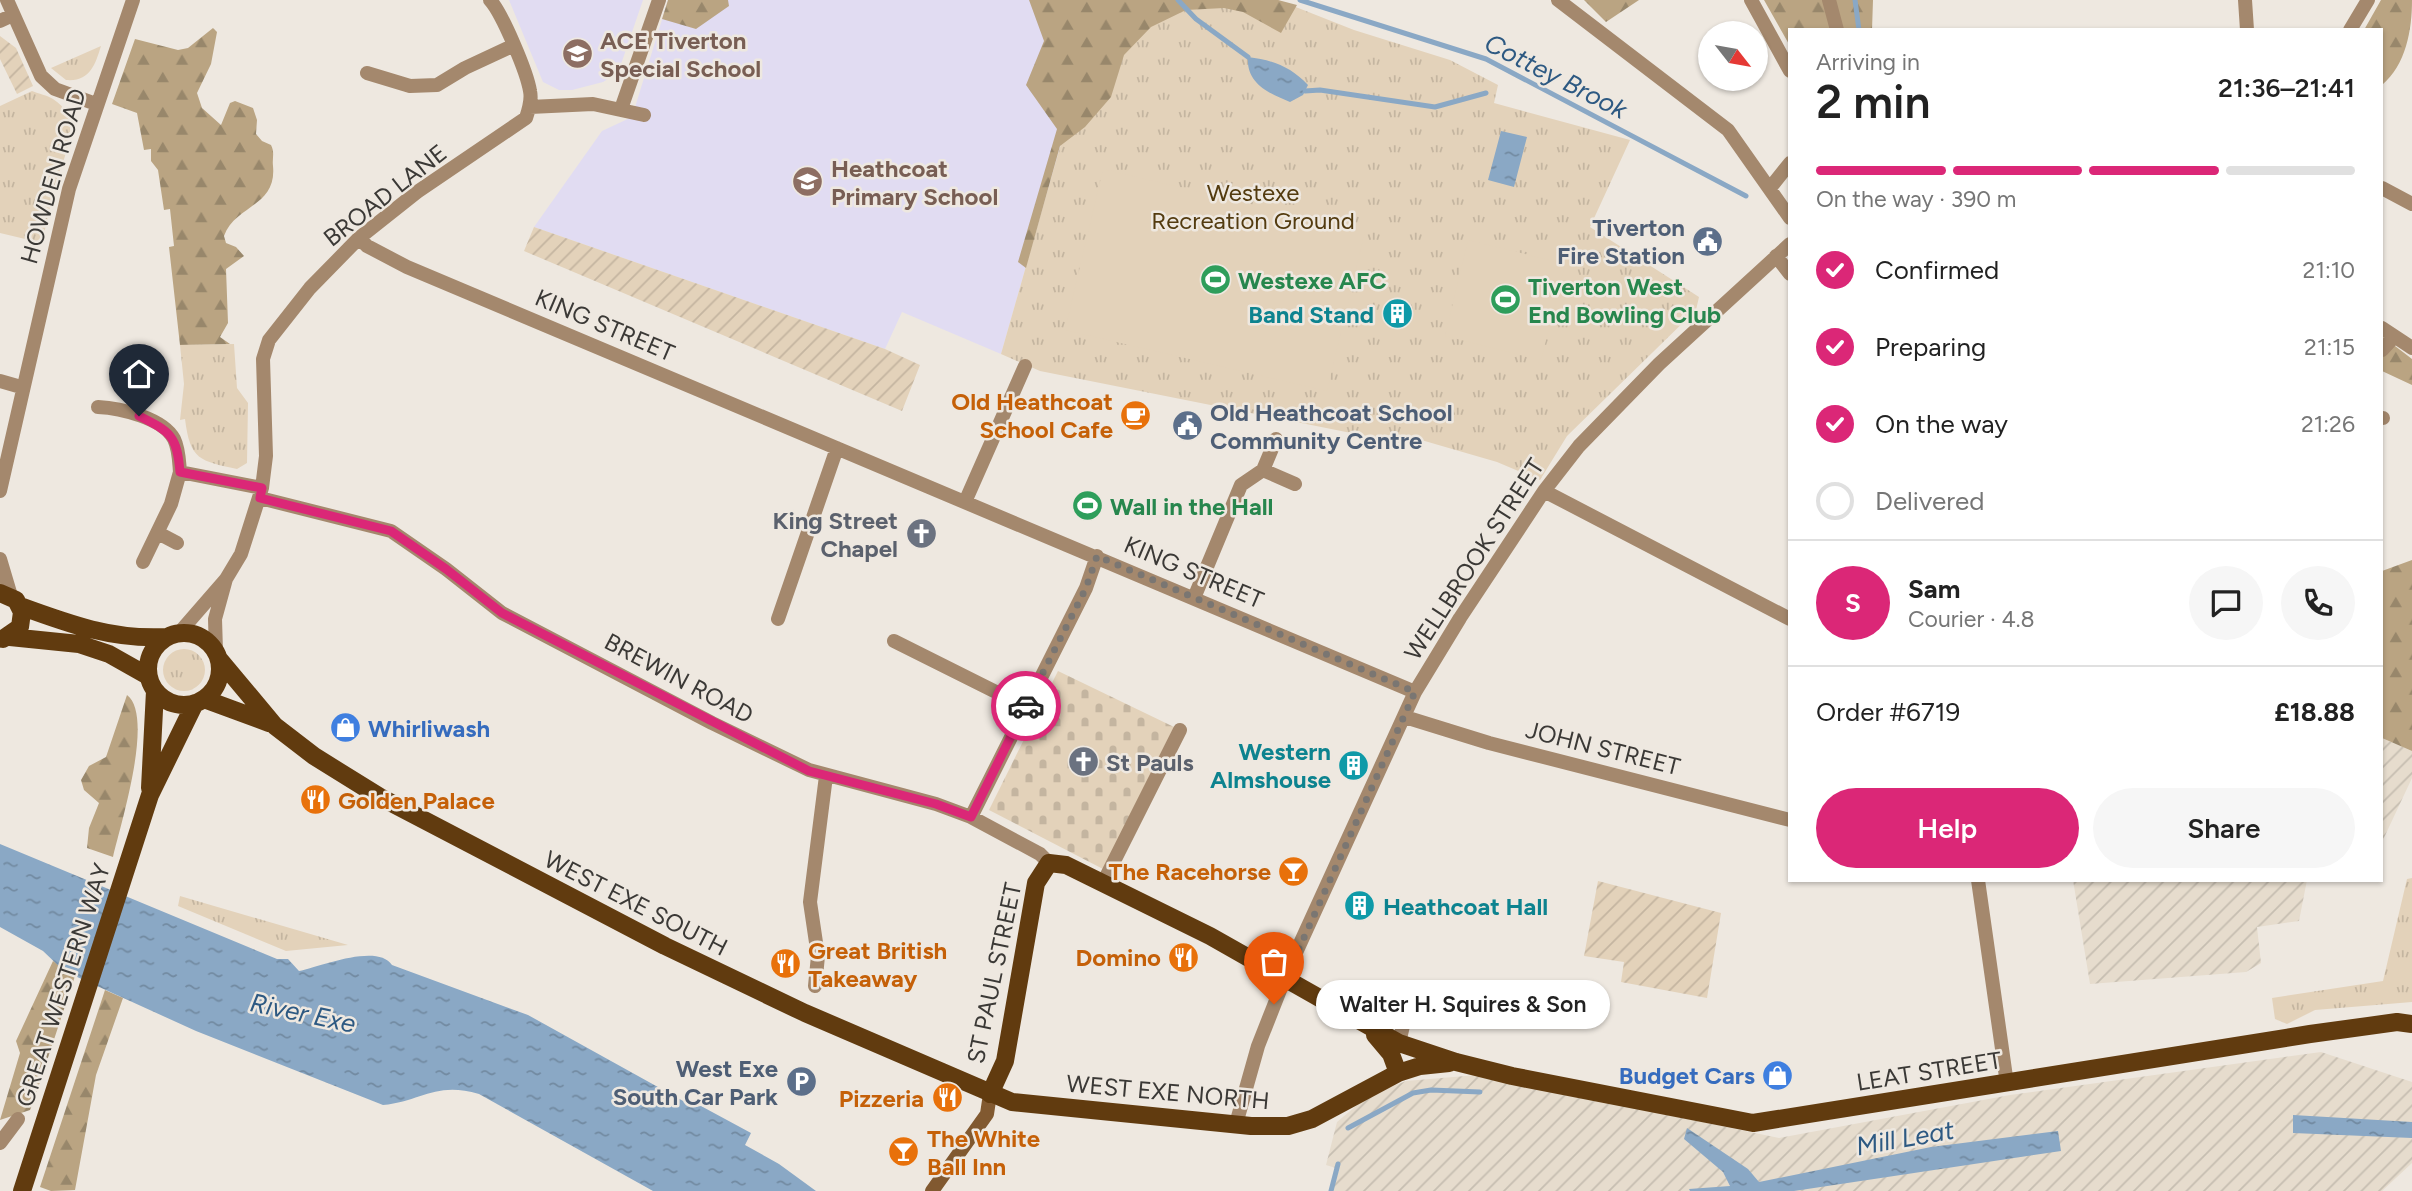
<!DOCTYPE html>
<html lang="en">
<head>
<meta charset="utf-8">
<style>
	:root { --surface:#fff; --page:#f6f6f6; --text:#222; --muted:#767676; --line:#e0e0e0; --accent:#db2777 }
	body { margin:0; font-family:Figtree,sans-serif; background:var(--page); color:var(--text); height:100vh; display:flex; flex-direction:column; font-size:26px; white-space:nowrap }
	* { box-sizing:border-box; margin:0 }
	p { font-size:23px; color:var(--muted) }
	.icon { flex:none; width:38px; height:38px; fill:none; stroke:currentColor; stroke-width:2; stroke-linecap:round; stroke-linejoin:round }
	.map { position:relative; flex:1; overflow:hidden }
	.details { position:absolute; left:1788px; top:28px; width:595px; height:854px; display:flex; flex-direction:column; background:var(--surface); border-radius:0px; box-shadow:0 2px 5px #0004 }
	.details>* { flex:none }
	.needle { width:46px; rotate:121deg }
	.fabs { position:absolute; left:1698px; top:21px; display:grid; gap:14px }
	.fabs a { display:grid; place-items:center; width:70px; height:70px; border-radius:50%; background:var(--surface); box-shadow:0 2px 5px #0004; font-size:35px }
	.pin { position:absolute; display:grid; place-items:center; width:60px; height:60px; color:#fff; margin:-72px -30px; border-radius:50% 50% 50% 0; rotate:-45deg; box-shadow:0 0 7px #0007 }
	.pin .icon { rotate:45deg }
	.courier { position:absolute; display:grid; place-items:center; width:70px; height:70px; margin:-35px; border:5px solid #db2777; border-radius:50%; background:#fff; color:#222; box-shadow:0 2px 9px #0007 }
	.bubble { position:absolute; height:49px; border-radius:24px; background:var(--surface); box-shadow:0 2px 5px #0004; font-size:23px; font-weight:600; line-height:49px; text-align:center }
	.overview em { font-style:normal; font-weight:600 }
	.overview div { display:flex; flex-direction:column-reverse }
	.overview { display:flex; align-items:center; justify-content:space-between; height:119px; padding:0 28px }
	h1 { font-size:46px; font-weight:600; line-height:52px }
	.bar { display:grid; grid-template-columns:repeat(4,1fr); gap:10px 7px; align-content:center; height:84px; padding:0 28px }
	.bar i { height:9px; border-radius:5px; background:var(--line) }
	.bar .selected { background:var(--accent) }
	.bar p { grid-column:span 4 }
	.line { display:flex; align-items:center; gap:18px; padding:0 28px; border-top:2px solid var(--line) }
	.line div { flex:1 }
	.round { display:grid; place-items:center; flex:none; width:74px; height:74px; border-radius:37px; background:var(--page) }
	ol { padding:0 28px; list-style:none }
	li { display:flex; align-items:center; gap:21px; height:77px }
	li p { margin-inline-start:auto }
	li .icon { padding:7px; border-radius:50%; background:var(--accent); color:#fff; stroke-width:4 }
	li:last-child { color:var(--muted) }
	li i { width:38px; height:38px; border:4px solid var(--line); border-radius:50% }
	.action { display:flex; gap:14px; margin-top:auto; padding:14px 28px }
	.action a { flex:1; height:80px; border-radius:42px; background:var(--accent); color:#fff; font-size:28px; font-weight:600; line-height:80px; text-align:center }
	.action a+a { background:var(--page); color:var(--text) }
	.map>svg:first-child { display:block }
	.industrial { fill:url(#industrial-furrows) }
	.education { fill:#e1dcf2 }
	.grass { fill:url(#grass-tufts) }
	.forest { fill:url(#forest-firs) }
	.cemetery { fill:url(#cemetery-stones) }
	.garden { fill:url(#garden-furrows) }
	.pitch { fill:#e3d2ba }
	.water { fill:url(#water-ripples) }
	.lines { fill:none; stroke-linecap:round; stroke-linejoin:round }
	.stream { stroke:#8aa8c5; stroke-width:5 }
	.street { stroke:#a4886d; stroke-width:14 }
	.secondary { stroke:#815930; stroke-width:14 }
	.primary { stroke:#613b0f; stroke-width:18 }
	.done { stroke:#7a7672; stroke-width:7; stroke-dasharray:0 12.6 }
	.route { stroke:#db2777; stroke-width:9 }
	.labels { text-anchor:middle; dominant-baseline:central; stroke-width:5; stroke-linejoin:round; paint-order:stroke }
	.education-label { font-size:24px; font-weight:bold; fill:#785e54; stroke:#eee8e0; text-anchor:start }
	.street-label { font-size:24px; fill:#3b3936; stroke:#eee8e0 }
	.park-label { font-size:24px; fill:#533b0f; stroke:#eee8e0 }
	.service-label { font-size:24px; font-weight:bold; fill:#4e5e75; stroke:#eee8e0; text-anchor:end }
	.leisure-label { font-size:24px; font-weight:bold; fill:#27864d; stroke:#eee8e0; text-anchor:start }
	.culture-label { font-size:24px; font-weight:bold; fill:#0d838f; stroke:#eee8e0; text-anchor:end }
	.food-label { font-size:24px; font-weight:bold; fill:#c56008; stroke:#eee8e0; text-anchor:end }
	.worship-label { font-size:24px; font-weight:bold; fill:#5b616d; stroke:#eee8e0; text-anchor:end }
	.shop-label { font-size:24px; font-weight:bold; fill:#366cbe; stroke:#eee8e0; text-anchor:start }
	.water-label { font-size:26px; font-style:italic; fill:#2d5982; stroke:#eee8e0 }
</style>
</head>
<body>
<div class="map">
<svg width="2412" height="1191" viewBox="0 0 2412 1191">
	<defs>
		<pattern id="industrial-furrows" width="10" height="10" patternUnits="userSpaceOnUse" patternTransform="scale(1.75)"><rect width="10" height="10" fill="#e6dccd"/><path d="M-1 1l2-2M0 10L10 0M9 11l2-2" fill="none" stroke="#c6beb1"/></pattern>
		<pattern id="grass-tufts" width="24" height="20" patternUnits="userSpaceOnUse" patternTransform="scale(1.75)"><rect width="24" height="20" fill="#e3d2ba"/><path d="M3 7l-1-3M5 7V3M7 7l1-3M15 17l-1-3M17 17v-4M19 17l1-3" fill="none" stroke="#c4b5a0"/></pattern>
		<pattern id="forest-firs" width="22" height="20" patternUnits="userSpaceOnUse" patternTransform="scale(1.75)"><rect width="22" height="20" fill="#baa482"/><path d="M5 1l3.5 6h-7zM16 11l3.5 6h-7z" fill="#98876b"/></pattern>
		<pattern id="cemetery-stones" width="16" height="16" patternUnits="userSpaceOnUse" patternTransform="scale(1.75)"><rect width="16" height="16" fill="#e3d2ba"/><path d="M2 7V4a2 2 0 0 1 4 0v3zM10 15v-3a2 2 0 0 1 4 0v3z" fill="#c4b5a0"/></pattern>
		<pattern id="garden-furrows" width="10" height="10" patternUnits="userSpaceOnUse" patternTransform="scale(1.75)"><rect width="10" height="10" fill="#e3d2ba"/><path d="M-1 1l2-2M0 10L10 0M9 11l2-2" fill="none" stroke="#c4b5a0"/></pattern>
		<pattern id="water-ripples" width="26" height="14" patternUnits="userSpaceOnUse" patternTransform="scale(1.75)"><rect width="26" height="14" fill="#8aa8c5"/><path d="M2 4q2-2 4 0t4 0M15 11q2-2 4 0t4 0" fill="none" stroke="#728aa1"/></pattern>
	</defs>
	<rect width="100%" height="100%" fill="#eee8e0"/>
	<path class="industrial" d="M2382 738 2412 751V778L2382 842Z
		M2073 880H2307L2299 921 2257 927 2261 963 2246 972 2090 984Z
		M2321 1052 2412 1082V1163L2382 1191H1333L1339 1169 1326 1165 1337 1122 1368 1096 1406 1081 1477 1075 1779 1138 2010 1095Z"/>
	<path class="education" d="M509 0H643L618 73 603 82 572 90H559L543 82Z
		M668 0H1130L1066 126 1001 354 902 312 885 349 534 227 602 131 632 117Z"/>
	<path class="grass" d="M1130 0H1278L1354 30 1450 60 1498 85 1494 103 1630 140 1590 227 1699 297 1696 310 1567 436 1540 480 1497 462 1404 435 1401 443 1040 371 1001 354 1066 126Z
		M101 46C95 65 90 82 66 80L51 68Z
		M32 91C39 94 47 95 53 99 86 120 63 158 54 187L49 185 46 196 52 198 42 243 0 233V106Z
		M234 344 237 388 248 403 247 463 237 469C200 461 190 460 185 419L180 420 184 384 180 345Z
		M163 670a21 21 0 1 1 42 0a21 21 0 1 1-42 0Z
		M2412 878V1002L2315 1010 2287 1024 2275 1019 2272 998 2383 981 2407 879Z
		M180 896 348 945 286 951 178 906Z"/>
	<path class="forest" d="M668 0H728L729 6 696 29 662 19Z
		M1029 0H1278L1297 5 1281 33 1243 12 1224 8 1186 10 1151 27 1124 55 1111 97 1085 127 1060 146 1026 268 1018 262 1057 129 1026 85 1044 41Z
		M1584 0H1639L1606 22Z
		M1764 0H1873L1872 30H1790V46Z
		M2381 0H2412C2412 30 2406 65 2382 85V30H2364Z
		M213 28 217 32 211 64 197 93 202 108 221 125 230 103 235 101 253 108 257 120 256 134 262 141 271 145C275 153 272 158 273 166 277 207 235 205 224 236L226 243 236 247 244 256 226 269 228 323 220 337 230 344 180 345 169 247 174 246 170 209 164 210 158 170 151 161V149L144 150 137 113 112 104 135 39 178 50 188 48Z
		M2382 336 2412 359V385L2382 371Z
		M2412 560V751L2382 738V571Z
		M127 695C155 716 120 826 113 857L87 848 89 828 99 803 84 790 81 780 89 766 106 757Z
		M53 961 75 976 33 1103 30 1110 0 1120 20 1053 16 1041Z
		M105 990 123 998 96 1075 75 1190 51 1191 40 1187Z"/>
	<path class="cemetery" d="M1058 671 1174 727 1103 869 989 810Z"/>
	<path class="garden" d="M0 36 16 48 33 86 17 94 0 59Z
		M534 227 885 349 920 365 902 411 524 251Z
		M1598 881 1721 913 1707 998 1621 982 1624 962 1584 956Z"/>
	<path class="pitch" d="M1103 169 1365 231 1327 391 1065 330Z
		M1468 240 1565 264 1541 360 1445 336Z"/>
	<path class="water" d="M1248 57C1273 60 1291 67 1308 85L1303 95 1290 102C1268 93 1246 83 1248 57Z
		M1501 131 1527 137 1514 187 1488 180Z
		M0 844 277 959H288L299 971C321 966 378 943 392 965L528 1015 694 1107 701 1106 751 1133 745 1145 779 1164 816 1191H653L479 1094C436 1081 422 1101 383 1105L196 1031 64 971 43 951 0 927Z
		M2293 1115 2412 1122V1138L2293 1133Z
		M1687 1128 1748 1169 1759 1182 1931 1147 2058 1131 2061 1151 1794 1191H1690L1689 1189 1730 1186 1723 1172 1684 1139Z"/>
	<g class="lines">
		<path class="stream" d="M1178 0 1196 19 1248 57
			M1300 0 1486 59 1746 196
			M1855 0 1859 30
			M1305 91 1320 90 1435 107 1486 93
			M1348 1128 1413 1093 1431 1090 1480 1092
			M1331 1191 1338 1164"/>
		<path class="street" d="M7 0 41 76 55 89 96 104
			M1558 0 1728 130 1790 218
			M1751 0 1790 71
			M1829 0 1837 30
			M2245 0 2247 30
			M0 21 13 15
			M2350 30 2368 0
			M367 73 410 86 437 85 465 68 512 46
			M530 107 593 104 644 115
			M621 109 659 0
			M1770 188 1790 163
			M2382 188 2412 204
			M359 238 367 246 407 267 1415 692
			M1776 256 1790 274
			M2382 328 2412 348
			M2382 350 2394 337
			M0 381 21 387
			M98 407C120 408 163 418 174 439 179 449 179 461 180 472L262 488
			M2382 418H2383
			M1263 470 1276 439
			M0 491 69 189 133 0
			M1544 491 1790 619
			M260 498 391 531 446 569 502 613 712 723 809 770 936 804 971 817 1040 854 1049 863
			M965 502 1025 366
			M158 533 177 543
			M0 559 11 596
			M143 562 171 504 180 472
			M226 579 241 554 262 488 266 456 263 359 269 340 310 288 359 238 417 192 526 118C529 109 532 100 530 91 527 72 502 13 490 0
			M1194 598 1241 485 1263 470 1295 484
			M778 619 837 448
			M179 633 226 579 215 619 216 651
			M894 641 1026 707
			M1405 717 1489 743 1790 820
			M971 817 1086 588 1097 556
			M1978 880 2007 1084
			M1103 883 1180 730
			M815 986 818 956 810 902 826 776
			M1399 1043 1410 996
			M1236 1124 1258 1046 1288 970 1415 692 1460 618 1544 491 1579 446 1659 364 1790 244
			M0 1143 18 1119"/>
		<path class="secondary" d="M932 1191 987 1114 990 1094"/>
		<path class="primary" d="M0 593 16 600 22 612 20 627 3 639
			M20 606C69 624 113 640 166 637
			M148 669a36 36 0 1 1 72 0a36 36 0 1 1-72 0Z
			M10 637 79 644 109 654 148 676
			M219 659 275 726 314 756 380 797 665 946 805 1013 1012 1102 1251 1126H1288L1312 1119 1398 1073 1420 1066 1449 1063
			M204 699 269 723
			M150 788 155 691
			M1375 1035 1391 1054 1398 1073
			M990 1094 1005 1061 1036 883 1049 863 1066 865 1210 936 1399 1043 1456 1062 1512 1076 1753 1123 2310 1034 2397 1022 2412 1024
			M22 1191 150 795 195 703"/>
	</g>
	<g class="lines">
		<path class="done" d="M1026 706 1086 588 1097 556 1415 692 1274 1004"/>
		<path class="route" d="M139 416C171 432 177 436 180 472L262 488 260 498 391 531 446 569 502 613 809 771 936 804 971 817 1026 706"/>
	</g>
	<defs>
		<symbol id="school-disc" viewBox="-11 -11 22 22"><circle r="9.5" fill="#8d6e63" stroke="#eee8e0"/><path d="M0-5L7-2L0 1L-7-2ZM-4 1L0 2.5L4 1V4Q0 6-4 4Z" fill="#fff"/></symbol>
		<symbol id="civic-disc" viewBox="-11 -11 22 22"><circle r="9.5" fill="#5c6f8a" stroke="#eee8e0"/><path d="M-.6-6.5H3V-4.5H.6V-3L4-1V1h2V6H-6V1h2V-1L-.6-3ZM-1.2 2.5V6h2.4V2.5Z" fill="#fff"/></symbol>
		<symbol id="stadium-disc" viewBox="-11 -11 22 22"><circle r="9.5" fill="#2e9e5b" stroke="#eee8e0"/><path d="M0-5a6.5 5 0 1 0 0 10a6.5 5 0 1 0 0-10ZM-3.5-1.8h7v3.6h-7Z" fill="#fff"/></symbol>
		<symbol id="building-disc" viewBox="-11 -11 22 22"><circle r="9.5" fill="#0f9aa8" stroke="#eee8e0"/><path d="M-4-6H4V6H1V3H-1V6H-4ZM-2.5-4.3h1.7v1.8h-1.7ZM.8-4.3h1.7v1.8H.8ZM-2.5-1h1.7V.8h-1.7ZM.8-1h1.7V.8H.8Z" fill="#fff"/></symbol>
		<symbol id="cafe-disc" viewBox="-11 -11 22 22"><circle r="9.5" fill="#e8710a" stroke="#eee8e0"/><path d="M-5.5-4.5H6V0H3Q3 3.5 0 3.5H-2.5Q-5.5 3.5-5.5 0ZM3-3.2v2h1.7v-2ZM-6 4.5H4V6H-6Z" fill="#fff"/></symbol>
		<symbol id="church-disc" viewBox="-11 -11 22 22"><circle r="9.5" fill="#6b7280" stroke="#eee8e0"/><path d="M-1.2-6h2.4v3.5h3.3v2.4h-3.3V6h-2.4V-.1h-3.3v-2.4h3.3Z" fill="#fff"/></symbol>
		<symbol id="shop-disc" viewBox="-11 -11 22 22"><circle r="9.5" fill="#3f7fe0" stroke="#eee8e0"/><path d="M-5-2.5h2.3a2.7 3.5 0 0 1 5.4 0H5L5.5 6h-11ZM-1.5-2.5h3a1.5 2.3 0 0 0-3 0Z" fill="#fff"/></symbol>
		<symbol id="restaurant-disc" viewBox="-11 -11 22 22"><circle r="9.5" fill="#e8710a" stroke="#eee8e0"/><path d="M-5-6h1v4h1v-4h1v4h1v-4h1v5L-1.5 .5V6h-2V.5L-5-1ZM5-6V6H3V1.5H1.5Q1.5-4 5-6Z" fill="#fff"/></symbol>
		<symbol id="bar-disc" viewBox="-11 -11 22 22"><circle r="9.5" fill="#e8710a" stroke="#eee8e0"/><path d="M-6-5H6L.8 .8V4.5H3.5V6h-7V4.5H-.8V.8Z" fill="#fff"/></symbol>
		<symbol id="parking-disc" viewBox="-11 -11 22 22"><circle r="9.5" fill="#5c6f8a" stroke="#eee8e0"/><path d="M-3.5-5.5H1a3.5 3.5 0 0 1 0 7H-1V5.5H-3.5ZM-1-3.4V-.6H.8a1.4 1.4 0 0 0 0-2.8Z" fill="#fff"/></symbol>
	</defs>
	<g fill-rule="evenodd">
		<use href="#school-disc" x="560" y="36" width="35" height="35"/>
		<use href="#school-disc" x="790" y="164" width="35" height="35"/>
		<use href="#civic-disc" x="1690" y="224" width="35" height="35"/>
		<use href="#stadium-disc" x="1198" y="262" width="35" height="35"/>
		<use href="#stadium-disc" x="1488" y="282" width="35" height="35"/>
		<use href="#building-disc" x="1380" y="296" width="35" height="35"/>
		<use href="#cafe-disc" x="1118" y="398" width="35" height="35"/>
		<use href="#civic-disc" x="1170" y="408" width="35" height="35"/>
		<use href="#stadium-disc" x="1070" y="488" width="35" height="35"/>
		<use href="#church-disc" x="904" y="516" width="35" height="35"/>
		<use href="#shop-disc" x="328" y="710" width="35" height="35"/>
		<use href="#church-disc" x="1066" y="744" width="35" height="35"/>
		<use href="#building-disc" x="1336" y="748" width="35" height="35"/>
		<use href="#restaurant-disc" x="298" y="782" width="35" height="35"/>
		<use href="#bar-disc" x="1276" y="854" width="35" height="35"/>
		<use href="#building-disc" x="1342" y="888" width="35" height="35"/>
		<use href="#restaurant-disc" x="1166" y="940" width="35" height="35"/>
		<use href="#restaurant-disc" x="768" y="946" width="35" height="35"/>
		<use href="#shop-disc" x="1760" y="1058" width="35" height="35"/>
		<use href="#parking-disc" x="784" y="1064" width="35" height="35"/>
		<use href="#restaurant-disc" x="930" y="1080" width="35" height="35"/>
		<use href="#bar-disc" x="886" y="1134" width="35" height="35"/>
	</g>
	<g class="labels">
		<g class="education-label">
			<text x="600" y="40">ACE Tiverton<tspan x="600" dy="28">Special School</tspan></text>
			<text x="831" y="168">Heathcoat<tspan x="831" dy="28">Primary School</tspan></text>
		</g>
		<g class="street-label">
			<text transform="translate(53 176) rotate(-74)">HOWDEN ROAD</text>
			<text transform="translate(385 195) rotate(-38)">BROAD LANE</text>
			<text transform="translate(605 325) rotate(23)">KING STREET</text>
			<text transform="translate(1474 559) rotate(-57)">WELLBROOK STREET</text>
			<text transform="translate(1194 572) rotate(23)">KING STREET</text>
			<text transform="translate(679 678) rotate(28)">BREWIN ROAD</text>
			<text transform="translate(1603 748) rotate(14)">JOHN STREET</text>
			<text transform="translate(636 903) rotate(27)">WEST EXE SOUTH</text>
			<text transform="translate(994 973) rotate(-78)">ST PAUL STREET</text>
			<text transform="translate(63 985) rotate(-72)">GREAT WESTERN WAY</text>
			<text transform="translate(1929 1071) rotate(-9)">LEAT STREET</text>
			<text transform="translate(1168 1092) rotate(5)">WEST EXE NORTH</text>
		</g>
		<g class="park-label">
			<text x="1253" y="192">Westexe<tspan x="1253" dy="28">Recreation Ground</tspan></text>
		</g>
		<g class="service-label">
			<text x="1685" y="227">Tiverton<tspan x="1685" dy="28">Fire Station</tspan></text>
			<text x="1210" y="412" text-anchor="start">Old Heathcoat School<tspan x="1210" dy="28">Community Centre</tspan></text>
			<text x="778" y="1068">West Exe<tspan x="778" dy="28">South Car Park</tspan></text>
		</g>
		<g class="leisure-label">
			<text x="1238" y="280">Westexe AFC</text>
			<text x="1528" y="286">Tiverton West<tspan x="1528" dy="28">End Bowling Club</tspan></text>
			<text x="1110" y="506">Wall in the Hall</text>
		</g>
		<g class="culture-label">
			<text x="1374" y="314">Band Stand</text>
			<text x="1331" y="751">Western<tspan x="1331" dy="28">Almshouse</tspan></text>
			<text x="1383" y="906" text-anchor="start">Heathcoat Hall</text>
		</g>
		<g class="food-label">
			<text x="1113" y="401">Old Heathcoat<tspan x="1113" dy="28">School Cafe</tspan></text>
			<text x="338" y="800" text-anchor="start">Golden Palace</text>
			<text x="1271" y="871">The Racehorse</text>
			<text x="808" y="950" text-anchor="start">Great British<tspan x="808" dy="28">Takeaway</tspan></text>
			<text x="1161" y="957">Domino</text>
			<text x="924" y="1098">Pizzeria</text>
			<text x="927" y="1138" text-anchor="start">The White<tspan x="927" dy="28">Ball Inn</tspan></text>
		</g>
		<g class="worship-label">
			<text x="898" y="520">King Street<tspan x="898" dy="28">Chapel</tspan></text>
			<text x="1106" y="762" text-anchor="start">St Pauls</text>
		</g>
		<g class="shop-label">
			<text x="368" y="728">Whirliwash</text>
			<text x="1755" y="1075" text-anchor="end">Budget Cars</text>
		</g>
		<g class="water-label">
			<text transform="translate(1556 76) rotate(27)">Cottey Brook</text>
			<text transform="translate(303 1013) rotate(12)">River Exe</text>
			<text transform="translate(1905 1138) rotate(-10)">Mill Leat</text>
		</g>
	</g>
</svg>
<div class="fabs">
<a><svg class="needle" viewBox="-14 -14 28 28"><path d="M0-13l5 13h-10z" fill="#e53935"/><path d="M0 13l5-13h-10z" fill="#767676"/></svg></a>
</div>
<div class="pin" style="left:1274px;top:1004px;background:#ea580c"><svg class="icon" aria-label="bag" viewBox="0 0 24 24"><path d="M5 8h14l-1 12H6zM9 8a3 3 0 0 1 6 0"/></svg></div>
<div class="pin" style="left:139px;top:416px;background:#1f2937"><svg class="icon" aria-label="home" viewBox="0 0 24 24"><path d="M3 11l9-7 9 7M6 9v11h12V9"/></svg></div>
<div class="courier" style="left:1026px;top:706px"><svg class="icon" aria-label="car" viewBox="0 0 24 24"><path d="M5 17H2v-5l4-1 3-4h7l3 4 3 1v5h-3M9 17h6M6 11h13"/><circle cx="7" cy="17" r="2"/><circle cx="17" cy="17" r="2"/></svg></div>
<div class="bubble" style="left:1316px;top:980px;width:294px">Walter H. Squires &amp; Son</div>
<section class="details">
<div class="overview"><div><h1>2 min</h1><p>Arriving in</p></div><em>21:36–21:41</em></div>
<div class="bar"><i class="selected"></i><i class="selected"></i><i class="selected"></i><i></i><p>On the way · 390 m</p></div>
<ol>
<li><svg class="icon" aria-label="check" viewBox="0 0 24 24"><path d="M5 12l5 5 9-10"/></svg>Confirmed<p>21:10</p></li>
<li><svg class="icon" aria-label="check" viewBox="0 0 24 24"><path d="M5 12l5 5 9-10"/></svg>Preparing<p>21:15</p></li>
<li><svg class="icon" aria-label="check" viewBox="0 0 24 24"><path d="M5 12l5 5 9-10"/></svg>On the way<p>21:26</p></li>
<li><i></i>Delivered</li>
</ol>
<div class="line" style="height:126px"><b class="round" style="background:var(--accent);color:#fff">S</b><div><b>Sam</b><p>Courier · 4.8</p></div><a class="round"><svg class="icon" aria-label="chat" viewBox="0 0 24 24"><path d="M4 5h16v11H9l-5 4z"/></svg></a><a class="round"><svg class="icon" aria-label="phone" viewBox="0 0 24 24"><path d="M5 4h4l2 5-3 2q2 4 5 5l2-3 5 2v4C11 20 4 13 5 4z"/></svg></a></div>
<div class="line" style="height:91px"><div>Order #6719</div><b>£18.88</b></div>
<div class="action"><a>Help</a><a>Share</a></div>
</section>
</div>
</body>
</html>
